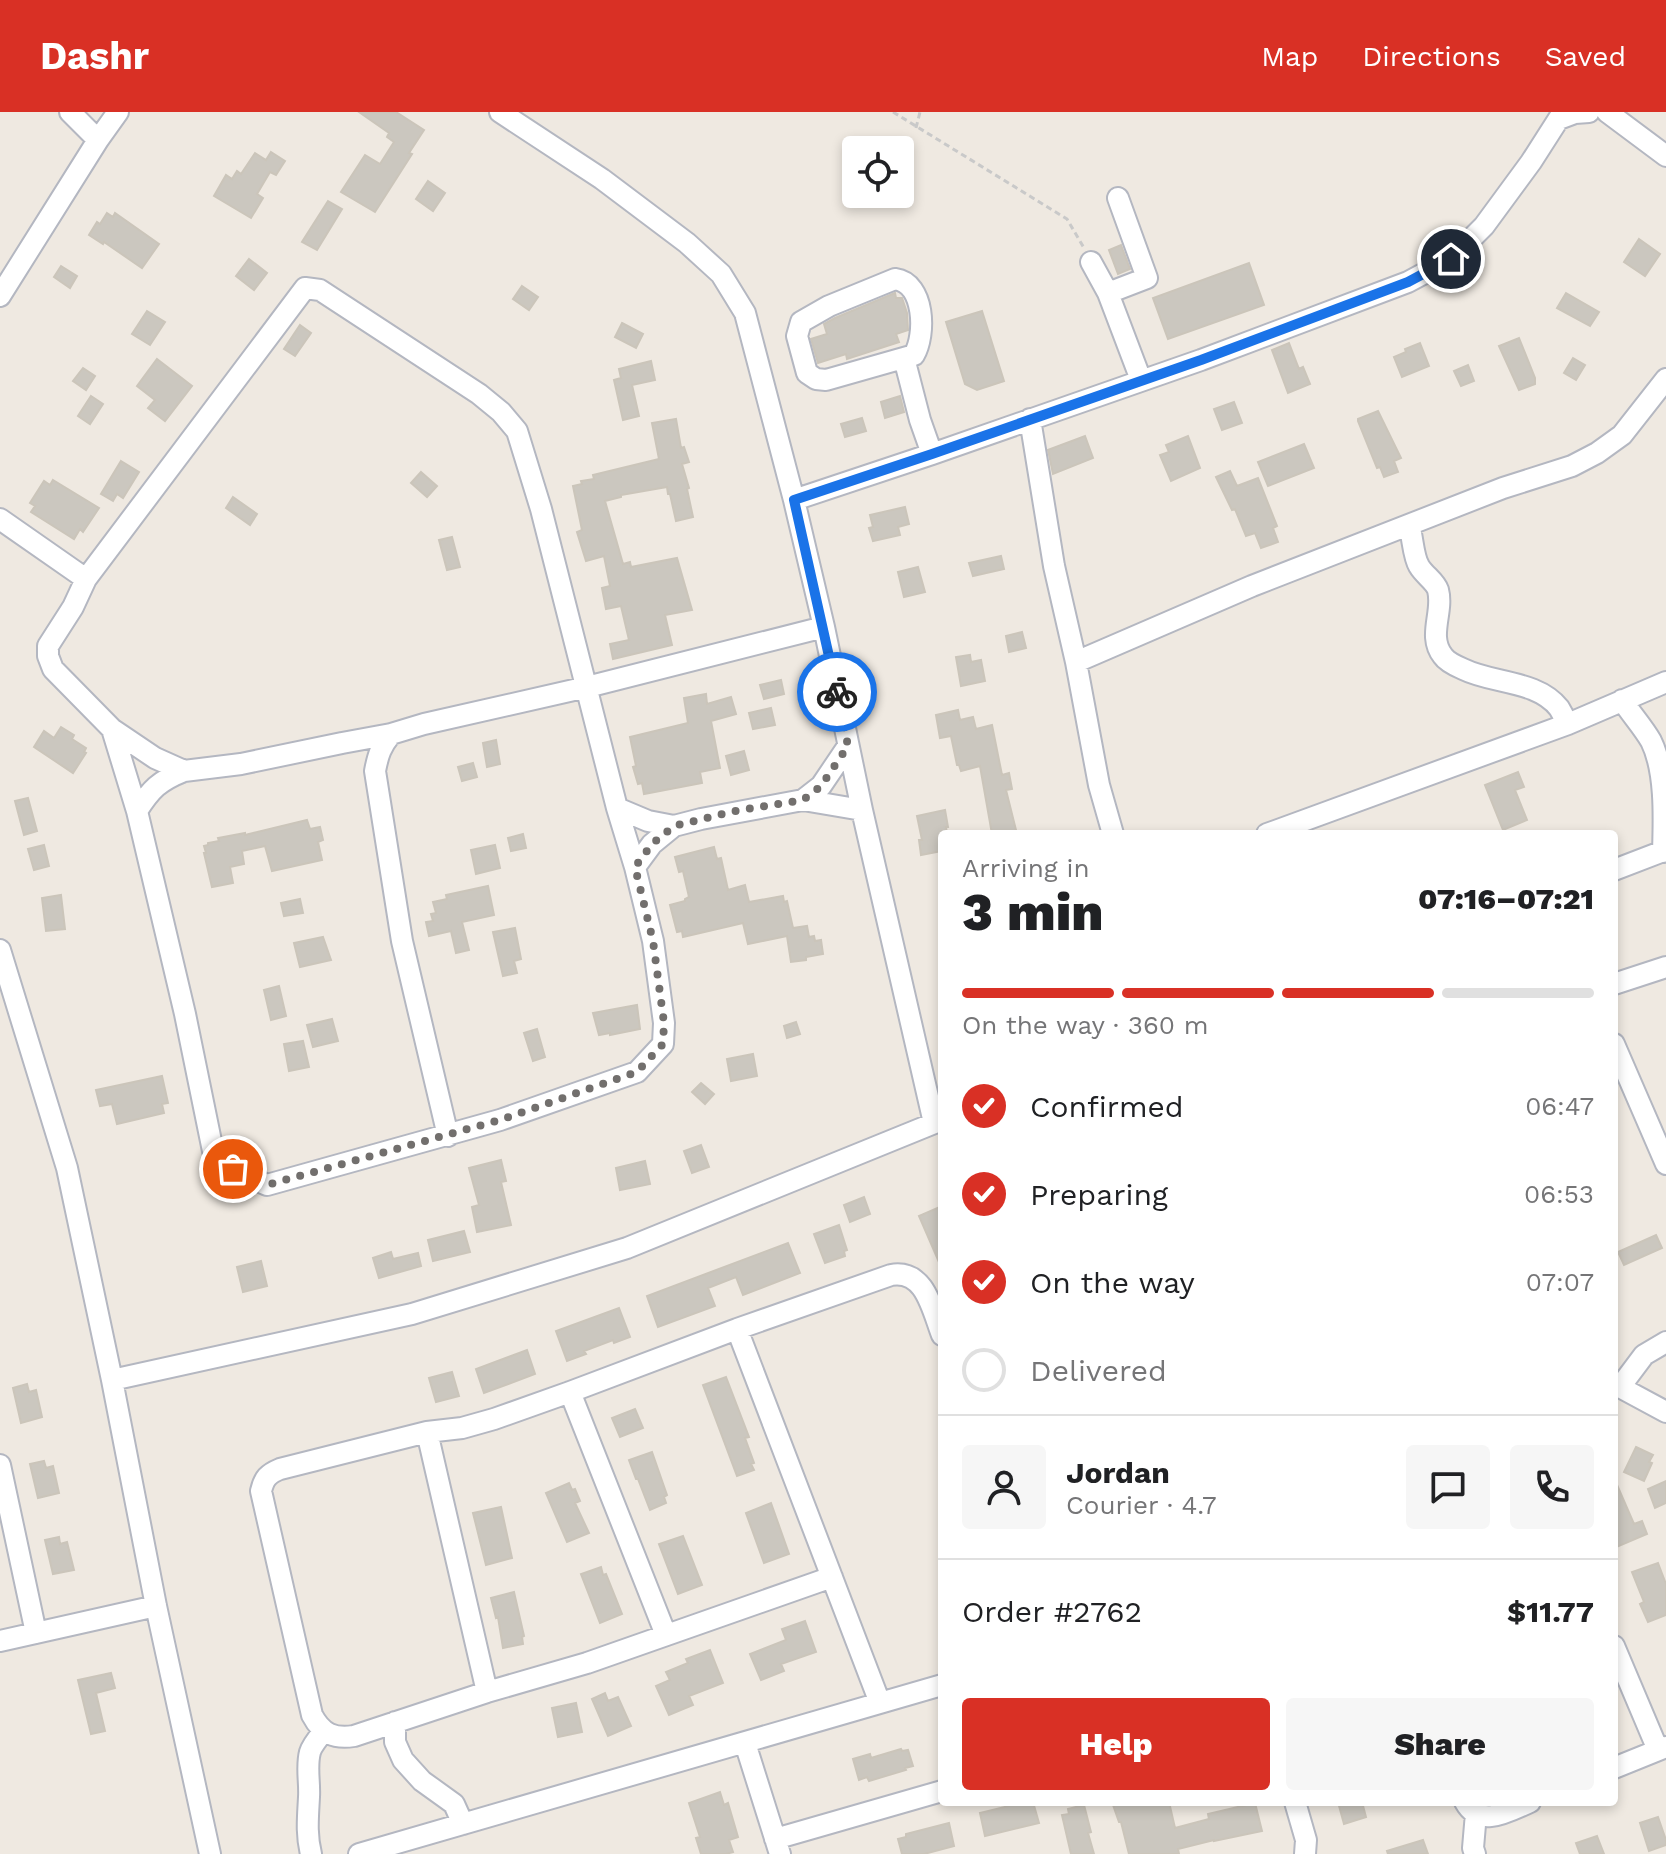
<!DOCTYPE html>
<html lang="en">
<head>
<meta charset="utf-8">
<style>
	:root { --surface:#fff; --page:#f6f6f6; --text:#202124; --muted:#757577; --line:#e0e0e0; --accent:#d93025 }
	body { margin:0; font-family:"Work Sans",sans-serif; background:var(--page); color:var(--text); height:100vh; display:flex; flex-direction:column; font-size:30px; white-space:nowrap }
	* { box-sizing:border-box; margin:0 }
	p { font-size:26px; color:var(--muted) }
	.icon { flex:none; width:44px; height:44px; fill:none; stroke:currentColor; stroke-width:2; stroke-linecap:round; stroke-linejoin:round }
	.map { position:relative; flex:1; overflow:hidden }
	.panel { position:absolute; left:938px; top:718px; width:680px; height:976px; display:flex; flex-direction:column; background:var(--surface); border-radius:8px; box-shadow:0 4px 12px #0003 }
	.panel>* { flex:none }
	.controls { position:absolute; left:842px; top:24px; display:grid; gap:16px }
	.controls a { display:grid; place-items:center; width:72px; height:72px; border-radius:8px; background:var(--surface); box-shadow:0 4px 12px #0003; font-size:40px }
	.pin { position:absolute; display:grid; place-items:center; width:68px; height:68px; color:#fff; margin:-34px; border:4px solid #fff; border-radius:50%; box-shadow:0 2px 8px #0007 }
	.courier { position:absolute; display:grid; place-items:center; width:80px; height:80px; margin:-40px; border:6px solid #1a73e8; border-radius:50%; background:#fff; color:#222; box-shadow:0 2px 10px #0007 }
	.headline em { font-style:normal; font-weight:800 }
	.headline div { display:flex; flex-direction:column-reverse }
	.headline { display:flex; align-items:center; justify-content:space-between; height:136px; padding:0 24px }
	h1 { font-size:52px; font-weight:800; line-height:60px }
	.bar { display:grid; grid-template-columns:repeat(4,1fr); gap:12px 8px; align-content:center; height:96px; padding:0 24px }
	.bar i { height:10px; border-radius:6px; background:var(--line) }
	.bar .selected { background:var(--accent) }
	.bar p { grid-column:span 4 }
	.line { display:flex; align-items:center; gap:20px; padding:0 24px; border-top:2px solid var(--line) }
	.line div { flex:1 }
	.round { display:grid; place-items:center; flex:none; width:84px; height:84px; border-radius:8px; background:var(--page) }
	ol { padding:0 24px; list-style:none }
	li { display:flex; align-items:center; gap:24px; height:88px }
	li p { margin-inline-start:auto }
	li .icon { padding:8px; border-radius:50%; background:var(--accent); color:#fff; stroke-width:4 }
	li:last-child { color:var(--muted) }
	li i { width:44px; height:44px; border:4px solid var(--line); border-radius:50% }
	.primary-button { display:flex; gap:16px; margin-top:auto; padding:16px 24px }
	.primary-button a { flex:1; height:92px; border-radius:8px; background:var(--accent); color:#fff; font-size:32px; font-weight:800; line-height:92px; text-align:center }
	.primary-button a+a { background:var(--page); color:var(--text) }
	header { display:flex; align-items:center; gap:48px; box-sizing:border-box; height:112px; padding:0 40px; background:var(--accent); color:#fff }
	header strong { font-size:38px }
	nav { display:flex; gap:44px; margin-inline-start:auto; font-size:28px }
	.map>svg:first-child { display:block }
	.building { fill:#cbc7bf; stroke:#cbc5ba; stroke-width:2 }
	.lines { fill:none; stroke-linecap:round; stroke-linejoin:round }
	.minor-casing { stroke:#b4b7c1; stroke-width:24 }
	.path { stroke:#c9c9c9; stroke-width:3; stroke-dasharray:6 4; stroke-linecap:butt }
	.minor { stroke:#fff; stroke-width:20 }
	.done { stroke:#726f6d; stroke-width:8; stroke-dasharray:0 14.4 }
	.route { stroke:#1a73e8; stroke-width:10 }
</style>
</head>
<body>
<header>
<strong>Dashr</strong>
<nav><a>Map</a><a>Directions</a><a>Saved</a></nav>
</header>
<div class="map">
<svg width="1666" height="1742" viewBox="0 0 1666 1742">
	<rect width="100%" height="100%" fill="#efe9e1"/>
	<path class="building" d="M359 0H396L424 18 409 41 412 42 375 100 341 80 365 43 380 52 394 30 387 25 389 21Z
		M271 40 285 49 276 63 270 60 257 82 263 86 251 106 214 84 226 63 232 67 237 59 241 62 255 41 266 48Z
		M428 69 445 81 433 99 416 87Z
		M328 89 342 97 317 138 302 130Z
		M107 101 113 105 115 101 159 132 142 156 104 130 103 132 89 123 97 110 100 112Z
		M1639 127 1660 142 1645 164 1624 150Z
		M1121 133 1130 157 1118 162 1109 138Z
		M249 147 267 161 254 178 236 164Z
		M1249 151 1264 193 1168 227 1153 186Z
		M61 154 77 164 70 176 54 165Z
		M522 174 538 185 529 198 513 187Z
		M895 181 896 186H902L907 201 908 218 896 222 899 230 847 247 846 242 818 251 811 227 827 222 824 212 835 206Z
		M1566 181 1599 200 1590 214 1557 196Z
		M147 199 165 210 150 233 132 222Z
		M982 199 1004 269 977 278 965 272 946 210Z
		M622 211 643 222 636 236 615 225Z
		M300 213 311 221 295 244 284 237Z
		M1519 226 1535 266V272L1519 278 1499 234Z
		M1289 231 1299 257 1303 255 1310 272 1288 281 1272 238Z
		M1420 231 1429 254 1402 265 1394 245 1406 240 1405 237Z
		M1573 246 1585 253 1576 268 1564 261Z
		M157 247 192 274 165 309 148 296 155 288 137 274Z
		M651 249 655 268 632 273 639 304 623 308 614 268 621 266 619 257Z
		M1468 253 1474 269 1461 274 1454 259Z
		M83 256 95 264 86 278 73 269Z
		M91 284 103 292 90 312 78 304Z
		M900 284 904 300 885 306 881 290Z
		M1234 290 1242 311 1222 318 1214 297Z
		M1378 299 1401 346 1394 349 1398 360 1384 365 1380 355 1377 356 1358 309V307Z
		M862 306 866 319 845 325 841 312Z
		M676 307 681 336 684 335 689 350 682 352 689 376 687 377 693 405 676 409 670 382H668L667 375 621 383V385L605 389 623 452 630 450 631 455 677 446 692 498 665 503 672 533 613 547 610 532 629 528 621 494 606 497 602 476 610 474 604 444 586 449 577 420 582 418 573 374 582 372 581 369 594 367 593 363 659 347 652 311Z
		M1085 324 1093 346 1053 362 1048 338Z
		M1188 324 1200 356 1171 369 1160 343 1169 340 1166 333Z
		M1304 332 1314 356 1268 374 1258 350Z
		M121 349 139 360 123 386 117 382 113 389 101 382Z
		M1230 359 1237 374 1258 366 1277 414 1273 416 1278 430 1261 436 1255 421 1246 424 1235 397 1232 398 1216 365Z
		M421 360 437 374 427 385 411 371Z
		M53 368 99 396 83 420 80 417 74 427 31 400 35 394 30 391 44 369 50 373Z
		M233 385 257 402 250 413 226 396Z
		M905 395 909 412 898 415 900 423 873 429 869 416 873 415 870 403Z
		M452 425 460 455 447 458 439 428Z
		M1001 444 1004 457 973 464 969 451Z
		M918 455 925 480 904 485 898 460Z
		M1022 520 1026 536 1009 540 1006 524Z
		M970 543 971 550 981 548 985 569 961 574 956 545Z
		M781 568 784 582 764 587 760 573Z
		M706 582 707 592 731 585 736 602 711 609 720 656 700 660 702 671 644 682 642 671 638 672 633 655 636 654 630 625 688 611 684 586Z
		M771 596 775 613 753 617 749 601Z
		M958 598 960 608 973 605 976 617 992 613 1002 663 1009 661 1012 677 1006 678 1017 722H992L980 654 961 659 959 653H957L951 624 940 626 936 603Z
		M61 615 74 623 72 627 86 636 84 640 86 641 73 661 34 635 44 619 54 626Z
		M496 628 500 652 487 655 483 631Z
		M744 639 749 658 731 663 726 644Z
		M473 651 477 665 462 669 458 655Z
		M1518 660 1524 675 1515 678 1527 708 1503 718 1485 673Z
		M28 686 37 719 24 723 15 689Z
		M945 698 948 715H946L947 722H942V739L921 743 919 728H922L917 704Z
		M307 708 310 717 320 715 323 728 318 730 322 748 272 759 265 734 242 739 244 752 230 755 233 771 212 775 204 741H206L204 734 208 733V731L219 729 218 726 245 721V723Z
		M523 722 526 736 511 739 508 726Z
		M44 733 49 754 34 758 28 737Z
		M495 733 500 756 476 762 471 738Z
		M714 735 717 747 721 746 728 778 745 773 749 790 783 784 784 790 787 789 793 816 807 814 809 825 814 824 815 829 821 828 823 842 806 845V848L791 850 787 824 748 832 743 811 683 825 682 819 677 820 670 793 685 789V787L689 785 683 759 679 760 675 745Z
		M488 774 494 803 462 810 469 838 456 841 451 819 429 824 426 810 433 809 431 802 436 801 433 790 447 787 446 783Z
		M61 783 65 817 46 819 42 786Z
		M300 787 303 801 284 804 281 791Z
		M515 816 521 847 514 849 517 861 503 864 493 820Z
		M323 825 331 848 300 855 294 831Z
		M279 874 286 904 271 908 264 878Z
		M637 893 640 917 610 923V921L599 923 593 901Z
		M332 907 338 929 313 935 307 913Z
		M796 910 800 922 787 926 784 914Z
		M537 917 545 945 533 949 524 921Z
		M303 929 309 955 289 959 284 932Z
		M753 942 757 964 731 969 727 947Z
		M162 964 168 991 162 992 164 1001 117 1012 112 992 100 994 96 978Z
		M701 971 714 982 705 992 692 980Z
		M701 1033 709 1055 692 1061 684 1039Z
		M501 1048 506 1069 501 1070 511 1113 477 1120 472 1095 479 1093 469 1056Z
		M645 1049 650 1072 620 1078 616 1056Z
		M864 1085 870 1102 850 1110 844 1093Z
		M942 1094V1157L919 1104Z
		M839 1113 847 1138 844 1139 845 1144 825 1151 814 1122Z
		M464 1119 470 1140 433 1149 428 1128Z
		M1656 1123 1662 1136 1624 1153 1618 1140Z
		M788 1131 800 1161 743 1183 736 1165 708 1176 715 1194 658 1215 647 1184Z
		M391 1140 393 1147 418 1141 421 1154 379 1166 373 1146Z
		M261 1149 267 1174 243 1180 237 1155Z
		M619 1196 630 1225 614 1231 613 1228 584 1239 586 1242 567 1249 556 1219Z
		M527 1238 535 1262 484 1281 476 1257Z
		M452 1260 459 1284 436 1290 429 1266Z
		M726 1265 749 1325 745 1326 754 1351 751 1352 754 1358 737 1364 703 1273Z
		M27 1272 29 1280 36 1278 42 1305 21 1311 13 1276Z
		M635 1297 643 1316 620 1325 612 1306Z
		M1636 1335 1653 1343 1649 1350 1652 1351 1644 1369 1624 1360Z
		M652 1340 667 1383 664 1385 666 1391 650 1398 638 1367H636L629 1348Z
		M44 1349 46 1356 53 1354 59 1381 38 1386 30 1352Z
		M1614 1366 1634 1412 1642 1409 1647 1422 1614 1436Z
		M1666 1369V1391L1655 1396 1648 1377Z
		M569 1371 572 1378 575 1377 580 1389 575 1391 589 1421 567 1430 546 1381Z
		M771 1391 789 1442 764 1451 746 1401Z
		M501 1395 512 1446 486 1453 473 1401Z
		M683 1424 702 1473 678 1482 659 1432Z
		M59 1425 60 1432 67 1430 74 1458 53 1462 45 1428Z
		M1658 1451 1666 1472V1503L1648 1510 1640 1492 1644 1490 1632 1460Z
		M601 1455 603 1463 606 1462 622 1502 600 1511 581 1462Z
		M514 1480 524 1524 522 1525 523 1532 503 1536 498 1505 496 1506 491 1486Z
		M805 1509 816 1540 781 1552 784 1559 761 1568 750 1542 786 1528 782 1517Z
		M710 1538 723 1571 689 1584 693 1593 669 1603 656 1574 670 1568 666 1560 688 1551 686 1547Z
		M111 1561 115 1576 96 1581 105 1619 91 1622 78 1568Z
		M605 1581 608 1589 618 1585 631 1614 608 1624 592 1587Z
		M576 1591 582 1620 558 1625 552 1596Z
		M901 1637 902 1639 908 1638 913 1654 905 1656 906 1658 869 1669 867 1665 859 1668 853 1647 870 1642 871 1646Z
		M720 1680 724 1693 728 1691 738 1725 729 1728 733 1740 726 1742H701L696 1726 700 1725 689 1691Z
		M1017 1690H1033L1039 1711 985 1724 980 1701 1009 1694V1692Z
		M1112 1690H1169L1175 1716 1209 1707 1208 1702 1255 1691 1262 1719 1214 1729V1728L1178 1737 1179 1742H1129L1121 1710H1119Z
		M1338 1690H1362L1366 1705 1344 1712Z
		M1084 1693 1091 1720 1088 1721 1094 1742H1071L1062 1703 1069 1702 1068 1697Z
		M1658 1705 1666 1728V1733L1649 1739 1640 1711Z
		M949 1711 954 1734 924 1742H902L898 1727 906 1725V1722Z
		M1597 1724 1604 1742H1580L1576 1731Z
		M1423 1728 1428 1742H1388L1387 1739Z"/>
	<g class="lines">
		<defs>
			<path id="minor" d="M70 0 98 28
				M500 0 602 67 687 131 721 162 745 201 794 388 824 515 862 698 934 1011
				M1607 0 1666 44
				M1559 7 1575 1 1589 0
				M1091 150 1108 181 1141 268
				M895 167C925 171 926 223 914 243L826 268 816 267 807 261 797 224 801 210 829 194Z
				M305 176 320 178 479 282 501 300 517 319 541 397 617 696 635 755 653 829 664 911 663 932 637 960 500 1008 267 1073C247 1064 227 1057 213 1039L185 902 137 699 112 617 53 557 48 544V534L73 495 86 467Z
				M1108 181 1147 166 1118 86
				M0 184 98 28 118 0
				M904 246 920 308 932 342
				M1030 307 1054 454 1076 550 1099 673 1113 722
				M794 388 932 342 1201 248 1408 170 1451 147 1484 114 1531 50 1563 0
				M0 407 86 467
				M1409 413C1413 426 1413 444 1419 454 1424 463 1435 469 1438 478 1444 500 1427 524 1443 544 1447 550 1456 554 1463 557 1493 572 1537 568 1559 596 1562 601 1565 607 1568 612
				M1076 550 1252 474 1503 376 1572 354 1597 341 1622 323 1666 267
				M1622 588C1631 602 1643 615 1651 629 1666 659 1664 707 1663 740
				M112 617 155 646 184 659 241 652 342 631 391 622 424 612 587 575 824 515
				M391 622C381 634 378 643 375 659L402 829 448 1024
				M803 688 821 674 848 634
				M617 696 648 709 674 714
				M137 699C151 677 159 669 184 659
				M1267 722 1568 612 1666 570
				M635 755 652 732 674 714 701 707 803 688 862 698
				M1614 758 1666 738
				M0 838 67 1056 112 1268 156 1494 210 1742
				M1614 872 1666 855
				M1614 932 1666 1052
				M737 1217 880 1591
				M112 1268 412 1202 627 1136 942 1008
				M1614 1272 1666 1300
				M1620 1275 1644 1243 1666 1230
				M570 1280 666 1523
				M427 1320 487 1580
				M0 1353 36 1521
				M832 1465 587 1551 487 1580 354 1624C334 1627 322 1622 312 1603L261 1379C264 1366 268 1362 280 1357L427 1320 462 1316 494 1307 570 1280 737 1217 891 1163C925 1157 932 1197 942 1223
				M0 1529 156 1494
				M1614 1534 1658 1638
				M395 1610V1630L403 1648 422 1669 454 1692 463 1712
				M745 1631 780 1742
				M1614 1656 1666 1635
				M1295 1690 1306 1728 1305 1742
				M1465 1690C1480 1717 1509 1699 1530 1690
				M775 1727 942 1679
				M311 1742C306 1722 308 1705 309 1685 310 1670 306 1655 310 1640 312 1633 319 1625 324 1619
				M359 1742 942 1573
				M1475 1742 1473 1736 1476 1701"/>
		</defs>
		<use href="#minor" class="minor-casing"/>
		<path class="path" d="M893 0 1067 107 1084 136
			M916 16 920 0"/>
		<use href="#minor" class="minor"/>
	</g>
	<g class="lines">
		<path class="done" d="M233 1057 267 1073 500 1008 637 960 663 932 664 911 653 829 635 755 652 732 674 714 735 699 803 688 821 674 848 634 837 580"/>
		<path class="route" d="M837 580 794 388 932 342 1201 248 1408 170 1451 147"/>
	</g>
</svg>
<div class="controls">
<a><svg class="icon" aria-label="locate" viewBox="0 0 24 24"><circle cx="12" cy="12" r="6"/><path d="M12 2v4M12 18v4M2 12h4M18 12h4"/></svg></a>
</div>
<div class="pin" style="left:233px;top:1057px;background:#ea580c"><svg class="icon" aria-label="bag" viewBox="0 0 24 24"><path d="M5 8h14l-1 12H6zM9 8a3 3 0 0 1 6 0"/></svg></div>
<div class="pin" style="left:1451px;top:147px;background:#1f2937"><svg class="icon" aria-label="home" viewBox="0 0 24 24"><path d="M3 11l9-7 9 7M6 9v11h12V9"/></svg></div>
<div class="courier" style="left:837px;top:580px"><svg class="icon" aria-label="bike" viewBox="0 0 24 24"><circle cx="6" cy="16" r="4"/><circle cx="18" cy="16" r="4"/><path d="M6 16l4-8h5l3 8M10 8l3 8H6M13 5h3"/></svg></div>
<section class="panel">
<div class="headline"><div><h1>3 min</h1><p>Arriving in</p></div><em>07:16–07:21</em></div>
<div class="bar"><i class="selected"></i><i class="selected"></i><i class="selected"></i><i></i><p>On the way · 360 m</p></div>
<ol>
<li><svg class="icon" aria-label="check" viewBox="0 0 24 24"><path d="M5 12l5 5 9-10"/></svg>Confirmed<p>06:47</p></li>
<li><svg class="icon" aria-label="check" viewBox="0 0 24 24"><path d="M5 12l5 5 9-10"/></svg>Preparing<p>06:53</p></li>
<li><svg class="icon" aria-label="check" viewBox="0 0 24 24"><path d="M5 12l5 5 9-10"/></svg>On the way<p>07:07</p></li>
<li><i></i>Delivered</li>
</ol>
<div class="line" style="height:144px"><a class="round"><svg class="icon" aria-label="person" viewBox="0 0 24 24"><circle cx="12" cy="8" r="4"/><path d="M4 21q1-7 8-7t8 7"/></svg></a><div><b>Jordan</b><p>Courier · 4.7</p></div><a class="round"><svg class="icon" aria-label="chat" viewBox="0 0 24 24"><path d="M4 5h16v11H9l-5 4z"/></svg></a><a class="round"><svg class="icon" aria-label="phone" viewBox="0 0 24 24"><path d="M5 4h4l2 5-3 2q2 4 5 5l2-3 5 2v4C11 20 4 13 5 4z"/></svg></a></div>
<div class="line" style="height:104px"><div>Order #2762</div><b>$11.77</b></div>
<div class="primary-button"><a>Help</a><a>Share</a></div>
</section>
</div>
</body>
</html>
